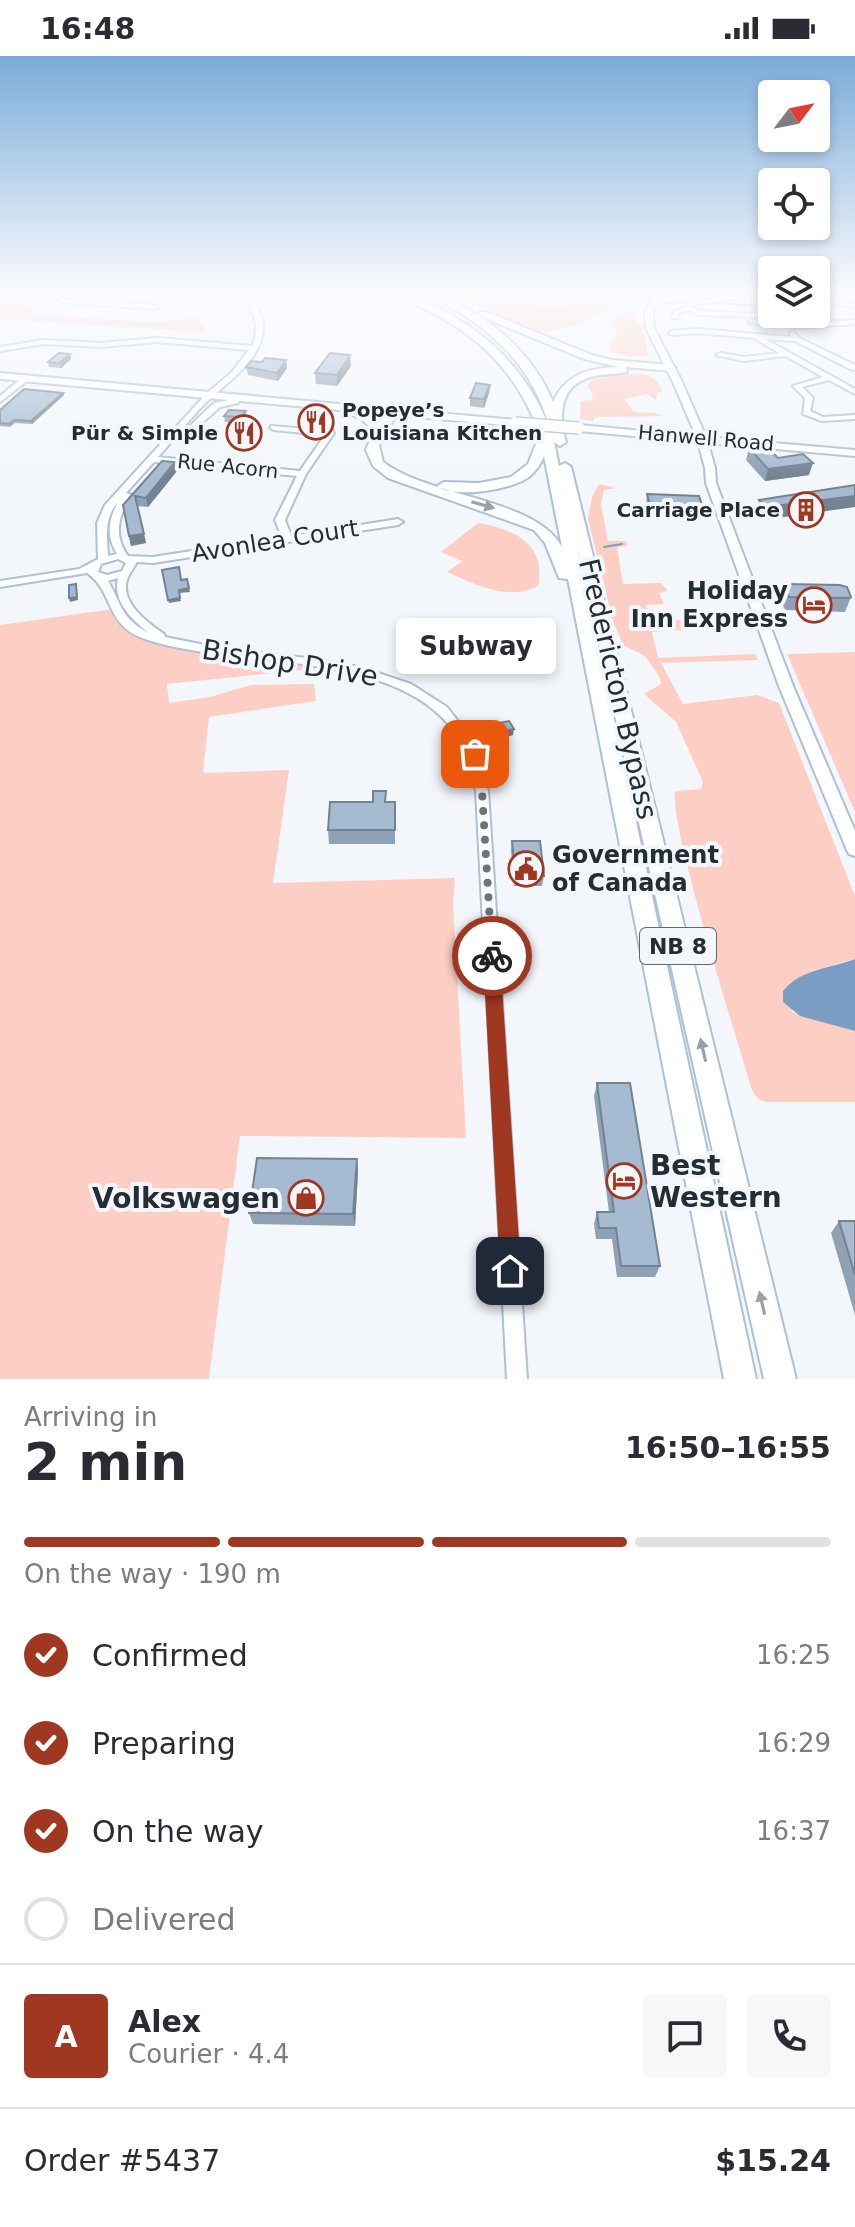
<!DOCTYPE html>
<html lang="en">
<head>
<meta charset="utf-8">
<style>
	:root { --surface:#fff; --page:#f7f7f7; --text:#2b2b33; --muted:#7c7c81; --line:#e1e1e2; --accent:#a03720 }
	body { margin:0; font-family:"DejaVu Sans",sans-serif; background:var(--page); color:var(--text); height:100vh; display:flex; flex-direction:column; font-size:30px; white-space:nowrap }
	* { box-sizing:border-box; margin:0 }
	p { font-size:26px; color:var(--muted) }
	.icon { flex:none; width:44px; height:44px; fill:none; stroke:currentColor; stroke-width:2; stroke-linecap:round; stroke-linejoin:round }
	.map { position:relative; height:1323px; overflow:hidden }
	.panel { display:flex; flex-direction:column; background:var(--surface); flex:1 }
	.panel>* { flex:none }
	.needle { width:52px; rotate:58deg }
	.fabs { position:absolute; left:758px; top:24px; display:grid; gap:16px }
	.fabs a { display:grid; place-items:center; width:72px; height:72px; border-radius:8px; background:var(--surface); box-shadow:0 4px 12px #0003; font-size:40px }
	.pin { position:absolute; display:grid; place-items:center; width:68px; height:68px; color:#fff; margin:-34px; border-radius:16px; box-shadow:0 4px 12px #0006 }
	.courier { position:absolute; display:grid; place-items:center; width:80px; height:80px; margin:-40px; border:6px solid #a03720; border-radius:50%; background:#fff; color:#222; box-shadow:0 2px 10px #0007 }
	.bubble { position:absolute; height:56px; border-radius:8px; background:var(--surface); box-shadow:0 4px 12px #0003; font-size:26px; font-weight:600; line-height:56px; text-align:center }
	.headline em { font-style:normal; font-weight:600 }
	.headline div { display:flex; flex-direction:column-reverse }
	.headline { display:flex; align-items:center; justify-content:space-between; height:136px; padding:0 24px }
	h1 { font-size:52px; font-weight:600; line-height:60px }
	.bar { display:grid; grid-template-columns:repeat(4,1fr); gap:12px 8px; align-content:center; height:96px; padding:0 24px }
	.bar i { height:10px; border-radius:6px; background:var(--line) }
	.bar .current { background:var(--accent) }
	.bar p { grid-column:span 4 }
	.line { display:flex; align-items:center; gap:20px; padding:0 24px; border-top:2px solid var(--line) }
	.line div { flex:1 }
	.round { display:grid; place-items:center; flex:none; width:84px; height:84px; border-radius:8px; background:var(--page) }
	ol { padding:0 24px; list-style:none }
	li { display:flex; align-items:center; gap:24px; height:88px }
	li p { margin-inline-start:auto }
	li .icon { padding:8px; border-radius:50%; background:var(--accent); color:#fff; stroke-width:4 }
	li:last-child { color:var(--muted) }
	li i { width:44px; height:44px; border:4px solid var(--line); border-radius:50% }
	.status { display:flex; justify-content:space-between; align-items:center; height:56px; padding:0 40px; background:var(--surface); direction:ltr }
	.status svg { height:22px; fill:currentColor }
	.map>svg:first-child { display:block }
	.green { fill:#fdcfc4 }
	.water { fill:#799dc3 }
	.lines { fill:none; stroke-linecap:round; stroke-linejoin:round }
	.stream { stroke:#799dc3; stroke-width:2 }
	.minor-casing { stroke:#acc1d7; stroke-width:4 }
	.major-casing { stroke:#acc1d7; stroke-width:4 }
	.highway-casing { stroke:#acc1d7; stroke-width:4 }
	.minor { fill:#fff; fill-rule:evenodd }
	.major { fill:#fff; fill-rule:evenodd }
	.highway { fill:#fff; fill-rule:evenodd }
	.major-bridge-casing { stroke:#acc1d7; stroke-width:14; stroke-linecap:butt }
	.major-bridge { stroke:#fff; stroke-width:11 }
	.wall { fill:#8fa1b4 }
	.shaded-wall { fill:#748392 }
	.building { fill:#a6bbd1; stroke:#748392; stroke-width:2 }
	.oneway { fill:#9ca0a4 }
	.route { fill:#a03720 }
	.done { stroke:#6c737a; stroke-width:8; stroke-dasharray:0 14.4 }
	.labels { text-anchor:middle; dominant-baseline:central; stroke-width:8; stroke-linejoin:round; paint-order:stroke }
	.far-poi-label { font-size:20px; font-weight:bold; fill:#242c34; stroke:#f3f7fc; text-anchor:end }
	.far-street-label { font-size:20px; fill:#242c34; stroke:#f3f7fc }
	.shield { fill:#f3f7fc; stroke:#626970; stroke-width:2 }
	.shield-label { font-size:22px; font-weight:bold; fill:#242c34 }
	.street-label { font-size:24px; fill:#242c34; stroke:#f3f7fc }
	.poi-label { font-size:24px; font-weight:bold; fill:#242c34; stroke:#f3f7fc; text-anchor:end }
	.near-street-label { font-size:28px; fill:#242c34; stroke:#f3f7fc }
	.near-poi-label { font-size:28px; font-weight:bold; fill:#242c34; stroke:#f3f7fc; text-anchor:start }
</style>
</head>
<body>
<div class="status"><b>16:48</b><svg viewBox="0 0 49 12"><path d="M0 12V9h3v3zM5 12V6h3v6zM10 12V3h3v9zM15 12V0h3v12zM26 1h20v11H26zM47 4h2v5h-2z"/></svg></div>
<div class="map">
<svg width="855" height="1323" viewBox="0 0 855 1323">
	<rect width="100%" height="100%" fill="#f3f7fc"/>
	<path class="green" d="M13 237H25L34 259 159 266 197 261 206 276 0 263V249Z
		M451 237H573L558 243 530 241 526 248C548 251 579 250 601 243 619 238 618 237 638 237L579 269 539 277Z
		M629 255 637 256 634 263 643 271 648 301 620 299 609 293 617 275 611 266Z
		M616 319C642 317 652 315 663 335L657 337 656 344 647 338 624 343 634 356 655 357 663 360 594 361V365L580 363 581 345 591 344 593 339 588 331 590 324Z
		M599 428 616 432 604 434 601 448 608 485H626L628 490 617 491 623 528 661 527 668 535 659 537 664 548 646 549 651 564H685L700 573 652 576 658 602 755 598 758 604 661 607 683 648 757 639 779 647 855 840V903L812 915 795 924 792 956 855 975V1046H766L758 1043 752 1034C741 996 664 753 676 735L701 733 703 726 676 666 644 638 661 628 660 622 645 600 623 589 613 565 588 463 592 441Z
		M478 467C514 473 547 488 538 530 509 546 474 528 447 516L462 505 441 496Z
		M113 553 154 583 332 611 167 628 169 647 210 641 251 629 314 628 316 645 209 661 203 717 289 714 273 827 455 822 453 847 466 1082 240 1080 209 1323H0V569Z
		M855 596V756L787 598Z"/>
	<path class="water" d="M855 903V975L800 960 783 946V935C802 912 829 913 855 903Z"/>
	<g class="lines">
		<path class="stream" d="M568 237 617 242
			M708 246 756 250
			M667 247 687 246
			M765 251 772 252
			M802 258 834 265
			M846 268 855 269
			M604 491 622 488"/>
		<defs>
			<path id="minor" d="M0 237H18L0 240Z
				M54 237H60L61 241 65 243 155 249 158 251 155 253 64 247 56 243Z
				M243 237H249C255 247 263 259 263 271 263 301 233 322 213 340 193 358 176 381 158 401L300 415 325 379 274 374 270 372 271 370 333 375 334 377 306 418 285 464 291 480 398 463 403 466 398 469 153 507 137 506C134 512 128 519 127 524 120 547 148 567 164 578L165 581 220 592 316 603 363 612 411 628 447 651 473 685 488 735 527 1323H507L476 735C471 720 469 701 462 688 409 589 237 615 145 583 105 570 114 535 87 517L0 531V525L79 513 98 503 97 467 105 449 207 337 231 317 249 294 157 286 101 291 44 288 0 295V291L44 284 101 287 157 282 252 290C261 269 253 256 243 237ZM154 406 297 420 275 464 282 481 153 501 128 500C113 479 118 459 132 439L126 437ZM118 446C108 464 106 480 117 498L108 500C107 481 104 461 118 446ZM118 503 126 507 122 515 107 519 98 516 101 508ZM118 522C112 545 132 564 149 577 120 562 123 550 108 525Z
				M745 237 753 239 762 248 761 261 699 259 688 254 679 257 677 263 672 262 674 255 686 251 689 246ZM745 241 749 242 756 248V258L700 255 692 251 693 249Z
				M822 237H828L833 244 855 248V252L829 246Z
				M752 264 799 268 855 264V268L799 272 750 267 749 266Z
				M697 273 791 281 790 277 793 275 799 282 855 309V314H852L795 285 765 283 855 333V338L829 324 802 331 813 342 810 355 823 361 855 359V363L822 365 803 358 805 342 793 330 823 321 786 300 744 305 716 299 720 297 744 301 779 297 754 282 697 277 672 279 669 277 672 275Z
				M24 320 31 322 0 346V340Z"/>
			<path id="major" d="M656 237H664L653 256 654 272 682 326 706 381 855 394V400L708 387 715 412 716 427 793 630 855 775V800L849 798 847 794 779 630 706 427 705 412 698 386 579 375 574 372 579 369 696 380 673 326 646 272 645 256Z
				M0 317 515 364 520 367 515 370 239 345 238 347 220 351 190 378 187 377V373L214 347 229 344 0 323Z"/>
			<path id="highway" d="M395 237C412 236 426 245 441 253 493 281 528 318 550 373 534 314 497 277 445 248V244H451L479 260 480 256H486L592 299 612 304 671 309 676 312 671 315 626 311 627 316C616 318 605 318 595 320 560 327 558 358 566 386L560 390 554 386 559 410 565 407 571 411 796 1323H764L575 482 756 1323H724L568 523 559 522 545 487 534 474 388 422 373 410 366 394 374 374 361 363 341 354C352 346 370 358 379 366L388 353H396L398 356 379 389 383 406C431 442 535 442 562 491L544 400C541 408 536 415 529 421 511 434 455 443 437 430L444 426 479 427 511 421 528 408 540 378C521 328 492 291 445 264 429 254 410 248 395 237ZM480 260 584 303 619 311C590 312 566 317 553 346 538 310 512 282 480 260Z"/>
		</defs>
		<use href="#minor" class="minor-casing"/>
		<use href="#major" class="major-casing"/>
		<use href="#highway" class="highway-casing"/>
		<use href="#minor" class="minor"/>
		<use href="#major" class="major"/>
		<use href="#highway" class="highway"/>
		<defs>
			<path id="major-bridge" d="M515 367 579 372"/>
		</defs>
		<use href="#major-bridge" class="major-bridge-casing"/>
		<use href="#major-bridge" class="major-bridge"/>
	</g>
	<path class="wall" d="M70 298 71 303 61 312 49 311 48 306Z
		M286 304 287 312 278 325 248 319 246 311 262 306Z
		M351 310 337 330 316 328 315 317Z
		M490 329 489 337 484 352 470 350V342Z
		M63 337 64 339 32 368 15 367 10 371 0 370V354Z
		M246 355V361L241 367 225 366 224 360Z
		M749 392 778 402 809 419 765 425 746 404Z
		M177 415 148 451 137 450 146 487 131 490 123 449Z
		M855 429 763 464 756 456 759 444Z
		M647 438 702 449 700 458H649L646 448Z
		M784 528 851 541 845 556 785 554 780 542Z
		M489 669 513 679 493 684 489 676Z
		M395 746V788H329L328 774Z
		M512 785 544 820 542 830H514L511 795Z
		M597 1027 660 1210 655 1221H617L612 1183H596L594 1168 597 1156H609L594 1040Z
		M357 1103 358 1115 355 1170 253 1168 249 1157Z
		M839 1165H855V1259L831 1177Z"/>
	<path class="shaded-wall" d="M70 298 71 303 61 312 59 307Z
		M350 299 351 310 337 330V319Z
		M286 304 287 312 278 325 277 317Z
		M490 329 489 337 484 352V343Z
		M63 337 64 339 32 368 31 365Z
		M246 355V361L241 367V361Z
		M175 406 177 415 148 451 146 442Z
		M813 407 809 419 765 425 768 413Z
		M855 440V451L763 464 766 451Z
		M144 478 146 487 131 490 129 480Z
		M76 528 78 544 70 546 69 542Z
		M189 532 190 536 179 537V534Z
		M180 542 181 545 169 547 168 544Z
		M514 673 513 679 493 684V677Z
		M357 1103 358 1115 355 1170 353 1158Z"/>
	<path class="building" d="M59 297 70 298 59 307 48 306Z
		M330 297 350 299 337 319 315 317Z
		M265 302 286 304 277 317 246 311 251 305 262 306Z
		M476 327 490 329 484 343 470 342Z
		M24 333 63 337 31 365 14 364 9 368 0 367V354Z
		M229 354 246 355 241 361 224 360Z
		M766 390 778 402 803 398 813 407 768 413 749 392Z
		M162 405 175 406 146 442 135 440 144 478 129 480 123 449Z
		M855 429V440L766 451 759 444Z
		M647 438 699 440 702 449H650Z
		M179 511 181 524 187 523 189 532 179 534 180 542 168 544 162 514Z
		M76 528 77 541 69 542V529Z
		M784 528 840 529 847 531 851 541 850 542 789 541Z
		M509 665 514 673 493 677 489 669Z
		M373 735H386L385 746H395V774H328L330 746H373Z
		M512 785H540L544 820H515Z
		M597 1027H630L660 1210H621L616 1172H599L597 1156H614Z
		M257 1102 357 1103 353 1158 249 1157Z
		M839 1165H855V1219Z"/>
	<defs><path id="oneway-solid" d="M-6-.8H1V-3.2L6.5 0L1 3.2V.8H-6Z" transform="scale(2)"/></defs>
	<g class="oneway">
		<use href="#oneway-solid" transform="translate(483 449) rotate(16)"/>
		<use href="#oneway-solid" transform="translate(703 994) rotate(-103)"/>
		<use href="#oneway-solid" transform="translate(762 1247) rotate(-103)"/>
	</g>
	<linearGradient id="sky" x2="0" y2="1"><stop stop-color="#7babd9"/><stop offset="0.56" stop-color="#fafbfe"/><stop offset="1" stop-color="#fafbfe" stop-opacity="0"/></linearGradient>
	<rect width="855" height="422" fill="url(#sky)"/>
	<path class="route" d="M492 893 500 900 521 1215 518 1222 510 1225 503 1222 500 1215 483 900Z"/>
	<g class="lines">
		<path class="done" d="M475 698 482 735 492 900"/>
	</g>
	<defs>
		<symbol id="restaurant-ring" viewBox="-11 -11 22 22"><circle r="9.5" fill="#f3f7fc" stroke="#a03720" stroke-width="1.5"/><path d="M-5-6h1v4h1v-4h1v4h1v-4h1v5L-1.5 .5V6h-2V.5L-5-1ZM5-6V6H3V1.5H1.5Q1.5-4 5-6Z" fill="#a03720"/></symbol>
		<symbol id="building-ring" viewBox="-11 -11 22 22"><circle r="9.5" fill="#f3f7fc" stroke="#a03720" stroke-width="1.5"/><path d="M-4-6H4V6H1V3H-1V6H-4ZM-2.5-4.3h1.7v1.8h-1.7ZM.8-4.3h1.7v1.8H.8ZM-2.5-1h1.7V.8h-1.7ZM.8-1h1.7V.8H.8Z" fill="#a03720"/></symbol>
		<symbol id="hotel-ring" viewBox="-11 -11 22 22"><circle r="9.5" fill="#f3f7fc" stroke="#a03720" stroke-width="1.5"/><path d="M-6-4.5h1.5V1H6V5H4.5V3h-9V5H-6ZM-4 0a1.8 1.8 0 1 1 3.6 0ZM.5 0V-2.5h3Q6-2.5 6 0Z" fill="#a03720"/></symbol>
		<symbol id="civic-ring" viewBox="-11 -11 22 22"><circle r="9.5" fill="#f3f7fc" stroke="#a03720" stroke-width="1.5"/><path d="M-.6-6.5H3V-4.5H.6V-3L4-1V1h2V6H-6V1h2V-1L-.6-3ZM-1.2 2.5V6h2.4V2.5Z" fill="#a03720"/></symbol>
		<symbol id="shop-ring" viewBox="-11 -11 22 22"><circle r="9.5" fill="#f3f7fc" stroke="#a03720" stroke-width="1.5"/><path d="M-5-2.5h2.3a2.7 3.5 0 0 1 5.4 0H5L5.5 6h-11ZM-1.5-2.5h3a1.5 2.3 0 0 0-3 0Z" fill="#a03720"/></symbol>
	</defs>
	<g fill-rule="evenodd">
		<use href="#restaurant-ring" x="296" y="346" width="40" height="40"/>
		<use href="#restaurant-ring" x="224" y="357" width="40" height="40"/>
		<use href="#building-ring" x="786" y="434" width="40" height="40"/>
		<use href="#hotel-ring" x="794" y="529" width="40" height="40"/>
		<use href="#civic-ring" x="506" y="793" width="40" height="40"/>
		<use href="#hotel-ring" x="604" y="1105" width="40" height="40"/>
		<use href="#shop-ring" x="286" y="1122" width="40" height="40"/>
	</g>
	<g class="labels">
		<g class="far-poi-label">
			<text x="342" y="354" text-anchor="start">Popeye’s<tspan x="342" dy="23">Louisiana Kitchen</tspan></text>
			<text x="218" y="377">Pür &amp; Simple</text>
			<text x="780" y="454">Carriage Place</text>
		</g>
		<g class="far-street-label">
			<text transform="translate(706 382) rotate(5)">Hanwell Road</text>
			<text transform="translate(228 410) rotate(6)">Rue Acorn</text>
		</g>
		<rect class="shield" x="640" y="872" width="76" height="36" rx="6"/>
		<g class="shield-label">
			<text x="678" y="890">NB 8</text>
		</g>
		<g class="street-label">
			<text transform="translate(275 485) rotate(-9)">Avonlea Court</text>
		</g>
		<g class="poi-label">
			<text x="788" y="535">Holiday<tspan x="788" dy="28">Inn Express</tspan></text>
			<text x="552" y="799" text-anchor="start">Government<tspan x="552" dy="28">of Canada</tspan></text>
		</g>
		<g class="near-street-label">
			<text transform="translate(290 607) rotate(9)">Bishop Drive</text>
			<text transform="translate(618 633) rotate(77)">Fredericton Bypass</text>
		</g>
		<g class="near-poi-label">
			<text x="650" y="1109">Best<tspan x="650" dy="32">Western</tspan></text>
			<text x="280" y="1142" text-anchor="end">Volkswagen</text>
		</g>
	</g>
</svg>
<div class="fabs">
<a><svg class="needle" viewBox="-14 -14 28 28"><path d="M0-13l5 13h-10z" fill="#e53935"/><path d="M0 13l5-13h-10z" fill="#7c7c81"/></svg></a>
<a><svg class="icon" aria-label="locate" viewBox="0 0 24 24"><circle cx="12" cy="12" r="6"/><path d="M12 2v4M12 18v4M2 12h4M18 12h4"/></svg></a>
<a><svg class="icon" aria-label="layers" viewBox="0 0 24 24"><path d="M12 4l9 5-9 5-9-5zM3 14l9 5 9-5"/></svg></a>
</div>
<div class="pin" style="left:475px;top:698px;background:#ea580c"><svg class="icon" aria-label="bag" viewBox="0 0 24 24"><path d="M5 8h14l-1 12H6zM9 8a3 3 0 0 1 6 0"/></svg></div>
<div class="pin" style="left:510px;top:1215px;background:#1f2937"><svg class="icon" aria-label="home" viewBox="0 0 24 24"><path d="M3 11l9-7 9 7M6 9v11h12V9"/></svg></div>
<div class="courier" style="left:492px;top:900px"><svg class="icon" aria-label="bike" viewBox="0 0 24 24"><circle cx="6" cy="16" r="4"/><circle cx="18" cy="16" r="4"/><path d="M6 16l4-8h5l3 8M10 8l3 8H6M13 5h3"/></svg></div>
<div class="bubble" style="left:396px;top:562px;width:160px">Subway</div>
</div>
<section class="panel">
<div class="headline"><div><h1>2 min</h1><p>Arriving in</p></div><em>16:50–16:55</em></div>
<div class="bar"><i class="current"></i><i class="current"></i><i class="current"></i><i></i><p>On the way · 190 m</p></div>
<ol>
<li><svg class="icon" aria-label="check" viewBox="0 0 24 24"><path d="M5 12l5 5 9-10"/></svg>Confirmed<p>16:25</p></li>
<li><svg class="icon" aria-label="check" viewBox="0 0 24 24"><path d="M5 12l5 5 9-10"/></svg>Preparing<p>16:29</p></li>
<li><svg class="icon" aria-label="check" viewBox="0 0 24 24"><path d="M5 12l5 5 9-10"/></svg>On the way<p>16:37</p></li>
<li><i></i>Delivered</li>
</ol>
<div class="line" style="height:144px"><b class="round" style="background:var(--accent);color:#fff">A</b><div><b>Alex</b><p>Courier · 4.4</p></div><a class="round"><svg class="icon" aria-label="chat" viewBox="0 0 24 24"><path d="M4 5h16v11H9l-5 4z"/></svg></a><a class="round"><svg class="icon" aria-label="phone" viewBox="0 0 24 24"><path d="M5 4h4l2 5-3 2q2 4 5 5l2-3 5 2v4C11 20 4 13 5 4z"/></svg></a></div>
<div class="line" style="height:104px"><div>Order #5437</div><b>$15.24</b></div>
</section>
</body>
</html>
